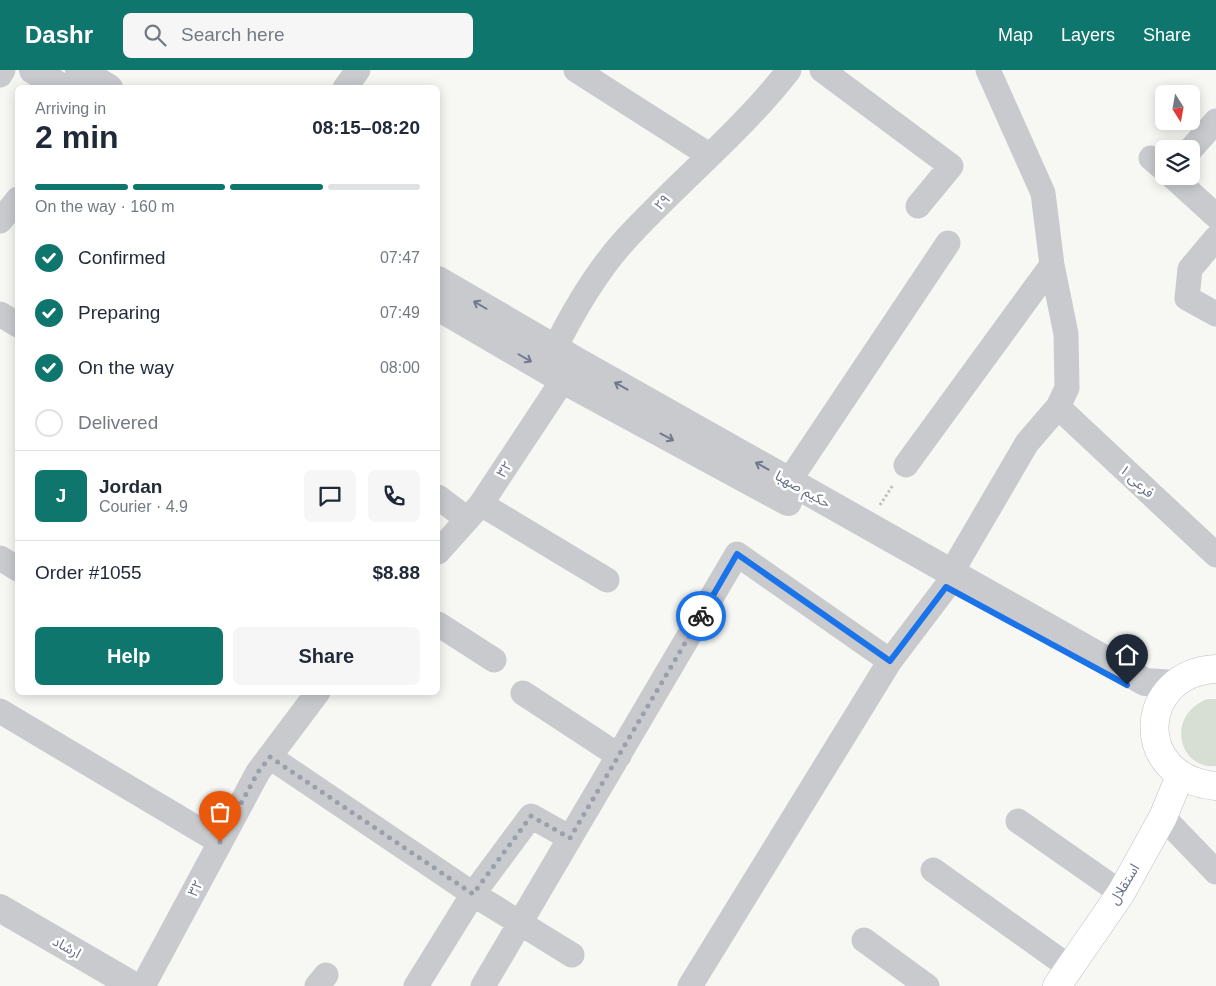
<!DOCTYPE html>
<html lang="en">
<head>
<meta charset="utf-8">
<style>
	:root { --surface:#fff; --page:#f6f6f7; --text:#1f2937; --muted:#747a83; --line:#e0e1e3; --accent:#0f766e }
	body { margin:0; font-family:Arial,"Noto Sans Arabic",sans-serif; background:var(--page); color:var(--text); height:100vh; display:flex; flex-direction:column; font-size:19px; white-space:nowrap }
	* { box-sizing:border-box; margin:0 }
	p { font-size:16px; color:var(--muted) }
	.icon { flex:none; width:28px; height:28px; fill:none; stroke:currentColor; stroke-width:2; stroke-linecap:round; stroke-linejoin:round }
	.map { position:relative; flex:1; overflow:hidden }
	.panel { position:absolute; left:15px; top:15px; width:425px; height:610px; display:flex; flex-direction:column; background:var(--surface); border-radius:8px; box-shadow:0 2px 12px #0003 }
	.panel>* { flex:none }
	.needle { width:32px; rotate:169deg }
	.buttons { position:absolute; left:1155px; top:15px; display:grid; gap:10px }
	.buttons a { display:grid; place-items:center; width:45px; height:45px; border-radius:8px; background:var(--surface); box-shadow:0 2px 12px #0003; font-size:25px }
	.pin { position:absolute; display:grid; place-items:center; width:42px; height:42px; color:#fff; margin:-51px -21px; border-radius:50% 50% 50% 0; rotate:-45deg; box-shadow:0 0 5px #0007 }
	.pin .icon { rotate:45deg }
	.courier { position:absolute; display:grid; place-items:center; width:50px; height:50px; margin:-25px; border:4px solid #1a73e8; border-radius:50%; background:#fff; color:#222; box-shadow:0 1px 6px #0007 }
	.summary em { font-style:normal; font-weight:700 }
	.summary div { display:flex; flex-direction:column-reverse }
	.summary { display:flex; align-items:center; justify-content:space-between; height:85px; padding:0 20px }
	h1 { font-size:32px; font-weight:700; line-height:38px }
	.bar { display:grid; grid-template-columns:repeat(4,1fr); gap:8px 5px; align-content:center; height:60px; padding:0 20px }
	.bar i { height:6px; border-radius:4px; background:var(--line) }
	.bar .selected { background:var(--accent) }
	.bar p { grid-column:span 4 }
	.line { display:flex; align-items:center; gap:12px; padding:0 20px; border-top:1px solid var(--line) }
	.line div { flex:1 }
	.round { display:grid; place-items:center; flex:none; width:52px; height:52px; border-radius:8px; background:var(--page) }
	ol { padding:0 20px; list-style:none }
	li { display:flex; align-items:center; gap:15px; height:55px }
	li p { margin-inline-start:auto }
	li .icon { padding:5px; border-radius:50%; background:var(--accent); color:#fff; stroke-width:4 }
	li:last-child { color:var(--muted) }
	li i { width:28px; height:28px; border:2px solid var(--line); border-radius:50% }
	.button { display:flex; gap:10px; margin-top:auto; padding:10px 20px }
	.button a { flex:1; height:58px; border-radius:8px; background:var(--accent); color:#fff; font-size:20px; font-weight:700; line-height:58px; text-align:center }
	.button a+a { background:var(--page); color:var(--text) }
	header { display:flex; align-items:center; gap:30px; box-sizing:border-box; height:70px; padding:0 25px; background:var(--accent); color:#fff }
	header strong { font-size:24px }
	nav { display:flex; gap:28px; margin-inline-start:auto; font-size:18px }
	.search { width:350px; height:45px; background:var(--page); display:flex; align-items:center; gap:12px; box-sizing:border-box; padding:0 18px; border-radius:8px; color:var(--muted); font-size:19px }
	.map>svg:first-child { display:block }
	.green { fill:#d7dfd5 }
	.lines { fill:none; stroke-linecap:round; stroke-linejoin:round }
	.secondary-casing { stroke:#bcbec4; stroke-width:29 }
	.path { stroke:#bfc0c3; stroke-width:3; stroke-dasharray:2.5 2.5; stroke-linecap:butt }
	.minor { stroke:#c8cace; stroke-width:25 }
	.tertiary { stroke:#c8cace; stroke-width:28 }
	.secondary { stroke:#fff; stroke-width:28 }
	.oneway { stroke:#70798d }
	.done { stroke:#99a0ac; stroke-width:5; stroke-dasharray:0 9 }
	.route { stroke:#1a73e8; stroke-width:6 }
	.labels { text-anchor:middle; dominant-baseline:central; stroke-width:5; stroke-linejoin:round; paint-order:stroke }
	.street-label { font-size:14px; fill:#667086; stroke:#fff }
</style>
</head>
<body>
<header>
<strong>Dashr</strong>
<div class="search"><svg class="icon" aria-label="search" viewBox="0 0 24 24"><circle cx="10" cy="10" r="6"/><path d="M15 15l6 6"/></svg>Search here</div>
<nav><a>Map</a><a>Layers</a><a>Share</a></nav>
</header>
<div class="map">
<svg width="1216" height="916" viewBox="0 0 1216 916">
	<rect width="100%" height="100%" fill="#f7f8f4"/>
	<path class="green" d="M1208 629H1216V696C1178 700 1165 644 1208 629Z"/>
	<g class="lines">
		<defs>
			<path id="secondary" d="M1216 599C1137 603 1131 708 1216 716
				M1057 916 1121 823 1163 747 1180 706"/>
		</defs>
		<use href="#secondary" class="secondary-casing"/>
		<path class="path" d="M880 435 893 415"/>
		<path class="minor" d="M576 0 709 85
			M822 0 951 96 918 136
			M0 5 3 0
			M345 18 358 0
			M1191 79 1216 51
			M1151 88 1164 99
			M1172 106 1216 146
			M0 151 18 129
			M1216 168 1190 199 1187 228 1216 244
			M0 244 18 255
			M555 278C574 240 596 202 625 170 678 112 741 62 789 0
			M1058 337 1216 485
			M906 395 1052 195
			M789 411 948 173
			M438 427 467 449
			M481 434 607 510
			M438 482 481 434 563 310
			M0 488 18 499
			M951 503 1027 373 1058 337 1067 318 1066 264 1052 195 1043 123 988 0
			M438 554 494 590
			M523 623 619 686
			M0 641 220 772
			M270 687 473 824 572 885
			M1163 747 1216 802
			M1018 751 1121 823
			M933 800 1069 897
			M864 870 927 916
			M143 916 258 702 318 622
			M317 916 326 905
			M416 916 473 824 531 746 570 768 737 484 890 591
			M483 916 570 768
			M690 916 890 591 946 517"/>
		<path class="tertiary" d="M33 0 63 18
			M79 0 109 18
			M438 210 575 290 1145 612 1175 614
			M438 237 563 310 788 432
			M0 838 134 916"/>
		<use href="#secondary" class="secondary"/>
	</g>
	<defs><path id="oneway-shaft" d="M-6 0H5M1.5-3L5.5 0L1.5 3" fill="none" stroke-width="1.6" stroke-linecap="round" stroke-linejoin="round" transform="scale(1.25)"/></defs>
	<g class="oneway">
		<use href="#oneway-shaft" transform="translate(480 235) rotate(-150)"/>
		<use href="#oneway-shaft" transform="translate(525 288) rotate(30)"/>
		<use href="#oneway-shaft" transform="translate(621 316) rotate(-151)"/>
		<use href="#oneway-shaft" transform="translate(667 367) rotate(28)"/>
		<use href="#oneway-shaft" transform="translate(762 396) rotate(-151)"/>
	</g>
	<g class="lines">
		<path class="done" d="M220 772 258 702 270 687 473 824 531 746 570 768 701 546"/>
		<path class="route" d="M701 546 737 484 890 591 946 517 1127 615"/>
	</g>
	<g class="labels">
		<g class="street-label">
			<text transform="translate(662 132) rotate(-46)">۲۹</text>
			<text transform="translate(504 399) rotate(-56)">۳۲</text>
			<text transform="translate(1137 411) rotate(43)">فرعی ۱</text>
			<text transform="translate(803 419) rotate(29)">حکیم صهبا</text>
			<text transform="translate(1124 814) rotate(-59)">استقلال</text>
			<text transform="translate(195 818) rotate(-62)">۳۲</text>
			<text transform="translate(67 877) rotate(30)">ارشاد</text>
		</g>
	</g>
</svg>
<div class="buttons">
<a><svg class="needle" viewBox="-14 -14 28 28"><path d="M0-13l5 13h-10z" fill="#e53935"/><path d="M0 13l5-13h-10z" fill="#747a83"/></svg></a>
<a><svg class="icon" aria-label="layers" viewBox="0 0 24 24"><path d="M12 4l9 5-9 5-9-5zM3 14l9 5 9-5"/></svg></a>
</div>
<div class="pin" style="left:220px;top:772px;background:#ea580c"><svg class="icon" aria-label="bag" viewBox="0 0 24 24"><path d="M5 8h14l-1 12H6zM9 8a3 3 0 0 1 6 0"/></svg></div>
<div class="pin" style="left:1127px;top:615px;background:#1f2937"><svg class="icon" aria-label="home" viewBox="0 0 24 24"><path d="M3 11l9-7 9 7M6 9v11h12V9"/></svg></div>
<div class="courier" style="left:701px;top:546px"><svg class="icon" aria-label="bike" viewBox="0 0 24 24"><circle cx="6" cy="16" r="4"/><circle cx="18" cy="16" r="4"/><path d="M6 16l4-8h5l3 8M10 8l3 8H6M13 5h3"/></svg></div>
<section class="panel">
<div class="summary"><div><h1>2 min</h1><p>Arriving in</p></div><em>08:15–08:20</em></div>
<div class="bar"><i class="selected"></i><i class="selected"></i><i class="selected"></i><i></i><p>On the way · 160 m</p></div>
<ol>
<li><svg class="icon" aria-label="check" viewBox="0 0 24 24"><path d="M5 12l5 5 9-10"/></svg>Confirmed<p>07:47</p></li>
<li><svg class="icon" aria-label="check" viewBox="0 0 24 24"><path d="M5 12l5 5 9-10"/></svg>Preparing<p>07:49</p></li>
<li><svg class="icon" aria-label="check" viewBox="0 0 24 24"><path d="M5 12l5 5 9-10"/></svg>On the way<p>08:00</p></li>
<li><i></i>Delivered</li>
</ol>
<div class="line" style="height:90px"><b class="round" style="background:var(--accent);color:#fff">J</b><div><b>Jordan</b><p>Courier · 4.9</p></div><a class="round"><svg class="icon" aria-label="chat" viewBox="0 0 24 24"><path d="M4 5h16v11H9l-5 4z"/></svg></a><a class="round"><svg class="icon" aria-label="phone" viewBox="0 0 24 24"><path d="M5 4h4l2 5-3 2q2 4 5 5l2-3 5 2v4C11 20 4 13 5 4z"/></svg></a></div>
<div class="line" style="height:65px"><div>Order #1055</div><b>$8.88</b></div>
<div class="button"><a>Help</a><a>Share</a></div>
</section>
</div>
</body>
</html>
